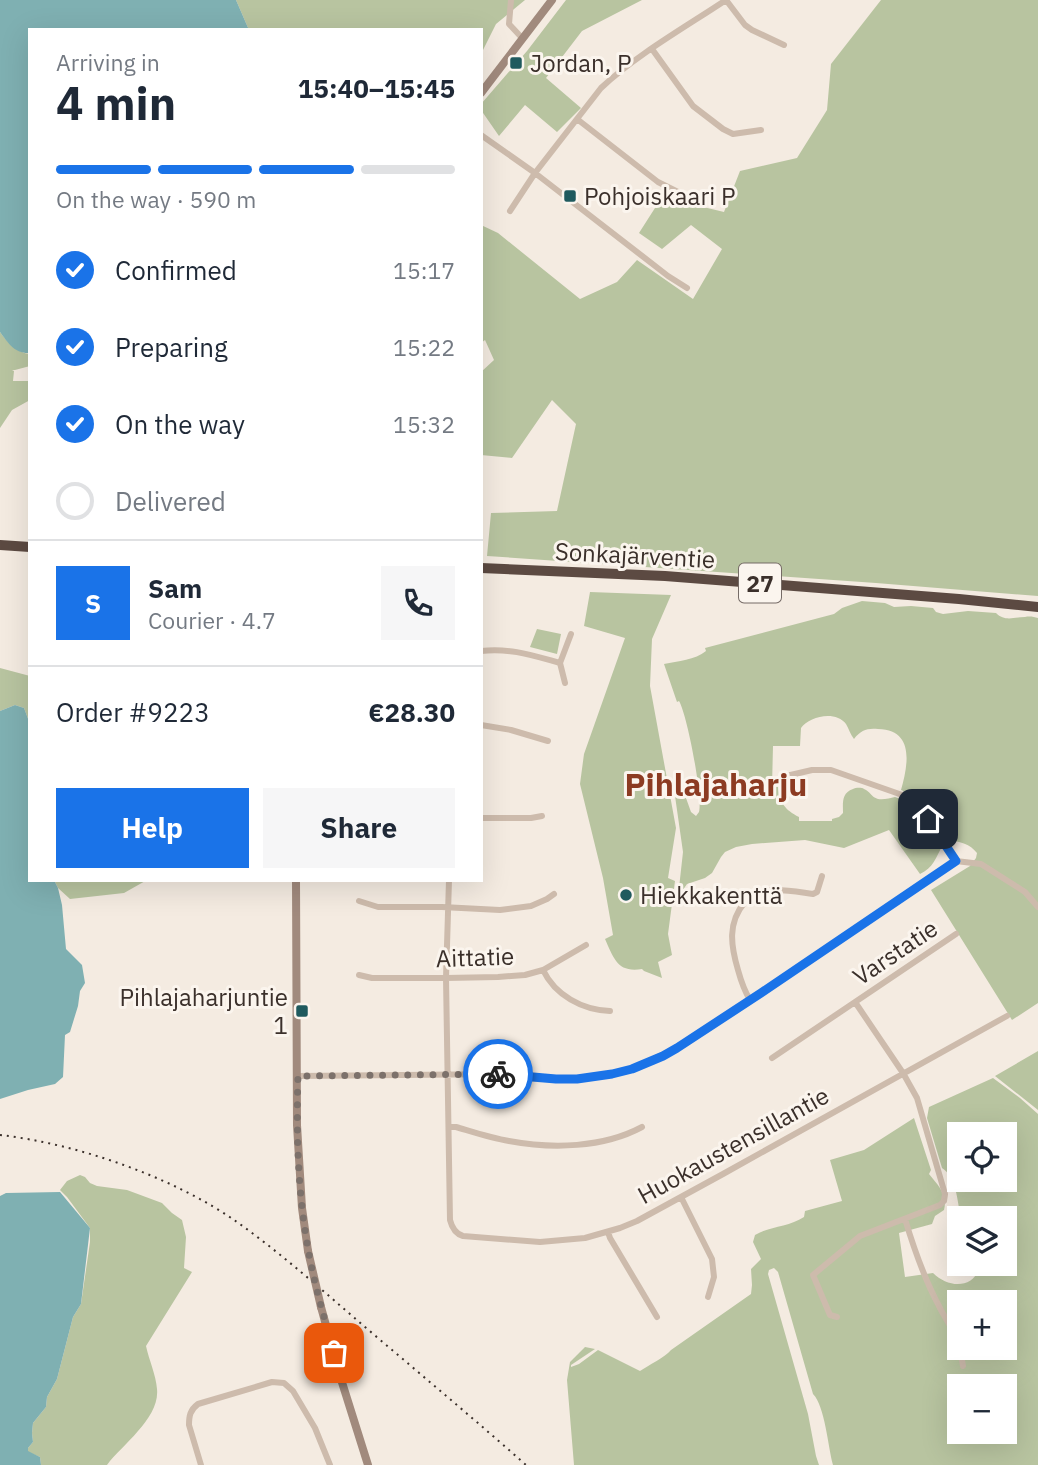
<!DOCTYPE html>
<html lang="en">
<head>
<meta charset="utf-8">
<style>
	:root { --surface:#fff; --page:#f6f6f7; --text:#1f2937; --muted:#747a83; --line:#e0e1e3; --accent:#1a73e8 }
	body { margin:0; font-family:"IBM Plex Sans",sans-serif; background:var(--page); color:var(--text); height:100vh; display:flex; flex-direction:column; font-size:26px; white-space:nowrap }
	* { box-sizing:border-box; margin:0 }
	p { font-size:23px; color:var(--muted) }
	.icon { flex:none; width:38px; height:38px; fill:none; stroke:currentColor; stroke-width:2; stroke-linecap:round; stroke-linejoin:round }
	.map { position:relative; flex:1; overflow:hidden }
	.panel { position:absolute; left:28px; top:28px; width:455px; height:854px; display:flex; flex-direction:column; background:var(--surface); border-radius:0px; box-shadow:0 7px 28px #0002 }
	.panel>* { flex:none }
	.tools { position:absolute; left:947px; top:1122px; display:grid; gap:14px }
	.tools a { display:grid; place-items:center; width:70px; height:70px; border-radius:0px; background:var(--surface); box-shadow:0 7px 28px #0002; font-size:35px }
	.pin { position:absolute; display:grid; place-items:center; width:60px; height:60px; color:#fff; margin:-30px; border-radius:14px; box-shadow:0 4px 10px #0006 }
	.courier { position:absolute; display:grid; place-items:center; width:70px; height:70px; margin:-35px; border:5px solid #1a73e8; border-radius:50%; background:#fff; color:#222; box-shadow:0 2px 9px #0007 }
	.head em { font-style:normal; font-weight:800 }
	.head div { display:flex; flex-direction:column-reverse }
	.head { display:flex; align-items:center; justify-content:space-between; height:119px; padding:0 28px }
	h1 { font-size:46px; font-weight:800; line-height:52px }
	.bar { display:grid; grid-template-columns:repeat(4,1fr); gap:10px 7px; align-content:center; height:84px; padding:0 28px }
	.bar i { height:9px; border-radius:5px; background:var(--line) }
	.bar .on { background:var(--accent) }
	.bar p { grid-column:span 4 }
	.line { display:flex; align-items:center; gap:18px; padding:0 28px; border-top:2px solid var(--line) }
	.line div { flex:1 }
	.round { display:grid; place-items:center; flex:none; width:74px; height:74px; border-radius:0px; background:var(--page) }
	ol { padding:0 28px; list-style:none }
	li { display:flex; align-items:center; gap:21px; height:77px }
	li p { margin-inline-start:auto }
	li .icon { padding:7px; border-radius:50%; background:var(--accent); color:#fff; stroke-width:4 }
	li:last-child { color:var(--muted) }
	li i { width:38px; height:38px; border:4px solid var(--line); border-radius:50% }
	.primary-button { display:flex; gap:14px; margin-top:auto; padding:14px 28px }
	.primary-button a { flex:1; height:80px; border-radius:0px; background:var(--accent); color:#fff; font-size:28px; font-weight:800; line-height:80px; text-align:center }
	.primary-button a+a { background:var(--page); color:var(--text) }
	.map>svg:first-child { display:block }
	.green { fill:#b8c4a0; fill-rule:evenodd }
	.water { fill:#7fb0b2 }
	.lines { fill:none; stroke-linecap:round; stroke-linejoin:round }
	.street { stroke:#cdbbac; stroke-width:6 }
	.secondary { stroke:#a18a7d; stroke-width:8 }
	.highway { stroke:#5c4a42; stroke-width:10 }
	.rail { stroke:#3b302b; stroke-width:2; stroke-dasharray:2 5; stroke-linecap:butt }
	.secondary-bridge { stroke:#a18a7d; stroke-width:8 }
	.done { stroke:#7c716b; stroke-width:7; stroke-dasharray:0 12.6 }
	.route { stroke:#1a73e8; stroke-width:9 }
	.poi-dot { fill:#1f5a5e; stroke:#fbf5ee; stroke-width:2.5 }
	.labels { text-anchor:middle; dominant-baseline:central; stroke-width:6; stroke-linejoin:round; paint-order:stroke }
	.shield { fill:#fbf5ee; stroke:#756b66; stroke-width:2 }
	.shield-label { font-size:23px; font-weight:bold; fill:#3b302b }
	.poi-label { font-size:24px; fill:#3b302b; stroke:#fbf5ee; text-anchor:start }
	.street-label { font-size:24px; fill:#3b302b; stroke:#fbf5ee }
	.district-label { font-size:32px; font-weight:bold; fill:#8c3b22; stroke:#fbf5ee }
</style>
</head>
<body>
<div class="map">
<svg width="1038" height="1465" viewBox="0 0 1038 1465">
	<rect width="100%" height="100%" fill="#f4ebe1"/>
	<path class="green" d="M236 0H525L496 24 481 54V30H249Z
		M566 0H642L582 31 546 78 581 108 557 132 525 105 499 136 481 110V104L527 51Z
		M881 0H1038V596L876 583 487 556 491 513 557 511 576 424 552 400 512 458 481 455V372L494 360 485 340 481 343V225L498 233 580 299 617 282 637 260 693 299 722 249 691 225 662 249 639 233 662 197 724 212 740 171 797 158 827 110 831 64Z
		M0 332C7 342 17 353 30 354V366L15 370H12L14 371 13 381H30V400L12 410 0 428Z
		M590 592 671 595 652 639 650 686 676 828 668 878 675 881 668 934 672 955 658 962 662 978 644 971 642 969C618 973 614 959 605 939L613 935 603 878 580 784 584 754 625 638 584 626Z
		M862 601 885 603 894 607 911 606 933 608 936 612 943 614 968 611 996 613C1005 622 1014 617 1025 617 1030 616 1034 617 1038 618V1003L1012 1020 931 890 970 866 976 858 977 853C970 844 960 841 949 841 936 821 924 799 901 790 908 765 915 730 878 729 867 728 861 730 854 739 850 734 849 729 846 724 836 710 809 716 801 728L800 746H773L772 787H778C780 803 785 810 799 817V821H832V819L839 817 843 813C843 804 841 793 853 789 855 788 861 787 864 789 870 791 871 797 878 799 884 800 890 798 895 797L908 802 914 807 942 846C936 858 933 868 920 874L889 830 844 848 805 840 752 844 736 847 725 852 721 857 712 873 705 878 687 884 678 897 683 852 675 796 686 798 691 812 696 816C697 815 698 813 699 812 703 797 687 714 679 701L677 702 664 664C678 661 695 660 706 651L705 648 834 614 842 608Z
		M537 629 561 634 557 654 530 647Z
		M0 668 30 676V724L24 708 15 705 0 711Z
		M54 880H147L124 893 70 899 58 888Z
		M1038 1051V1110L995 1076Z
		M993 1078 1020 1098 1038 1114V1465H833C828 1447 825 1406 813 1394L778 1272 774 1268 769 1270 768 1274 808 1414 816 1456 819 1465H574L567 1380 570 1362 585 1347 595 1349 571 1365V1367L579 1364 598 1350 640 1371C649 1365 665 1357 671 1350L751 1294 752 1285 751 1269 761 1259 753 1242 755 1235C770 1226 789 1227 804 1217L805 1211 842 1201 830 1160 864 1150 914 1118 931 1170 929 1174C938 1185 948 1195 944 1210L935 1216 932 1224 899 1233 905 1277 933 1273C949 1289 976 1289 980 1264H1004V1218H961C957 1201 957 1178 942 1168L927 1118 929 1107ZM959 1134H1004V1180H959ZM959 1302H1004V1348H959ZM959 1386H1004V1432H959Z
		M80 1175 85 1177 90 1183 97 1186 127 1190 162 1203 172 1213 182 1220 186 1237 184 1268 192 1272 146 1346C149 1360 156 1375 157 1389 160 1418 123 1444 107 1465H41L40 1457 28 1452V1448L33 1442 32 1433 33 1423 46 1407 47 1397 57 1379 73 1317 81 1304 90 1242V1228L67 1197 60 1190 67 1181Z"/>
	<path class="water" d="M0 0H236L249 30H30V353C15 354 8 343 0 332Z
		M15 705 24 708 30 724V880H54L58 888 62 905 66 949 82 965 85 983 80 991 78 1006 70 1032 65 1035 63 1077 55 1084 28 1090 0 1099V711Z
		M60 1192 90 1228 81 1304 73 1317 57 1379 47 1397 46 1407 33 1423 32 1433 33 1442 28 1448V1451L40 1457 41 1465H0V1196L6 1193Z"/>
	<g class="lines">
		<path class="street" d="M511 0 509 24 523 39
			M652 49 693 106 723 129 733 134 761 130
			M577 119 658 182 678 192
			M481 135 535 173 668 276 687 288
			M510 211 535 173 601 88C636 55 687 26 726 0L745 25 752 30 784 45
			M481 651C511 648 531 655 560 663
			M565 683 560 663 571 634
			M481 725 511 730 548 741
			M782 777 812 770H831L908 797C928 814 942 839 956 861
			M481 818H531L542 816
			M956 861 981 864 1025 892 1038 907
			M449 880 446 978 450 1220C452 1228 456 1234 463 1236L540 1242 585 1238 620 1228 637 1221 723 1174 1007 1016
			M359 901 378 907H442L500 910 531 906 547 899 554 894
			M543 970C555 995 582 1010 610 1011
			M359 975 372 978H446L498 977 525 975 543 970 586 945
			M750 1000C744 990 741 981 738 970 731 946 727 923 745 902 750 897 756 892 764 891 779 888 798 892 813 894L817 892 822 876
			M772 1058 956 934
			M298 1076 506 1074 556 1079H577L612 1074 632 1069 677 1048 855 930 956 861
			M449 1127H456C473 1132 491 1138 509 1141 552 1149 603 1148 642 1127
			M681 1197 712 1259 714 1277 708 1297
			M905 1219C914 1249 924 1278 939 1306 945 1319 955 1331 959 1344
			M608 1232 610 1238 657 1317
			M837 1317 830 1315 813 1275 860 1236 940 1205 944 1201 945 1194 917 1098 903 1073 855 1002
			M960 1348 963 1366
			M201 1465 189 1425C189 1416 190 1410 198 1404L272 1382 284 1383 293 1391 315 1428 330 1465"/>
		<path class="secondary" d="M481 93 552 0
			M296 880 297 1125 302 1208 308 1251
			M321 1307 340 1376 368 1465"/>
		<path class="highway" d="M0 545 30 547
			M481 568 665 576 959 599 1038 607"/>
		<path class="rail" d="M0 1135C78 1144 173 1177 237 1222 282 1254 323 1291 365 1327 419 1373 473 1418 526 1465"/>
		<path class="secondary-bridge" d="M308 1251 321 1307"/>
	</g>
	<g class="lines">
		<path class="done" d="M334 1353C325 1320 315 1287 309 1254 298 1196 296 1135 298 1076L498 1074"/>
		<path class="route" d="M498 1074 556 1079H577L612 1074 632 1069 663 1056 677 1048 761 993 956 861 928 819"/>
	</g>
	<g class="poi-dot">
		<rect x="509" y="56" width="14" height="14" rx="3.5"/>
		<rect x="563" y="189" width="14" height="14" rx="3.5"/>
		<circle cx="626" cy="895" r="7"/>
		<rect x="295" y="1004" width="14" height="14" rx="3.5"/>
	</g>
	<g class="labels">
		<rect class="shield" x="739" y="563.5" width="42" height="39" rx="5"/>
		<g class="shield-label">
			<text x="760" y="583">27</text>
		</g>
		<g class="poi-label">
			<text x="530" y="63">Jordan, P</text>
			<text x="584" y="196">Pohjoiskaari P</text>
			<text x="640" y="895">Hiekkakenttä</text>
			<text x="288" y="997" text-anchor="end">Pihlajaharjuntie<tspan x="288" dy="28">1</tspan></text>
		</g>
		<g class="street-label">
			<text transform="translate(635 555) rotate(3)">Sonkajärventie</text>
			<text transform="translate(895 952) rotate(-34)">Varstatie</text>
			<text transform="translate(475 957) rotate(-2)">Aittatie</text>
			<text transform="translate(733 1145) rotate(-29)">Huokaustensillantie</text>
		</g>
		<g class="district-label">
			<text x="716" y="784">Pihlajaharju</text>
		</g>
	</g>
</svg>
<div class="tools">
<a><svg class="icon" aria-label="locate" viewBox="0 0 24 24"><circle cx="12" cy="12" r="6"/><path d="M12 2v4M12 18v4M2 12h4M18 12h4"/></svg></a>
<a><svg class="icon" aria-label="layers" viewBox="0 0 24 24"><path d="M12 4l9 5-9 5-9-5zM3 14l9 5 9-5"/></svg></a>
<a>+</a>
<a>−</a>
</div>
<div class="pin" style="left:334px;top:1353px;background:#ea580c"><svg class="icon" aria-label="bag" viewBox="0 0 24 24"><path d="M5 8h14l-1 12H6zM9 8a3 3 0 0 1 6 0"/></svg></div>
<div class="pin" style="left:928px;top:819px;background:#1f2937"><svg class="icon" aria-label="home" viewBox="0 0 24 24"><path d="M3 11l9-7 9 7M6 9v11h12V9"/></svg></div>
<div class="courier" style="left:498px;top:1074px"><svg class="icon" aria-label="bike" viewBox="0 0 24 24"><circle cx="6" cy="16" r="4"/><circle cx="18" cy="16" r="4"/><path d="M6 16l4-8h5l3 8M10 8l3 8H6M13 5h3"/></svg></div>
<section class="panel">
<div class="head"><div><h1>4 min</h1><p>Arriving in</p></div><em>15:40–15:45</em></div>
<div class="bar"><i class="on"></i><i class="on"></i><i class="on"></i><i></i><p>On the way · 590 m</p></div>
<ol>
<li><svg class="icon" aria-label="check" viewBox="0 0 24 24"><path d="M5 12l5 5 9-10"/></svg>Confirmed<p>15:17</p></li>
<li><svg class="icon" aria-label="check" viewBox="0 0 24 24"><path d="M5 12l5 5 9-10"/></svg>Preparing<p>15:22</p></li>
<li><svg class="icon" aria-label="check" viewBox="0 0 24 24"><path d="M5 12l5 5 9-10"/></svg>On the way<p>15:32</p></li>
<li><i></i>Delivered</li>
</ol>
<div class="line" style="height:126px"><b class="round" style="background:var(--accent);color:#fff">S</b><div><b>Sam</b><p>Courier · 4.7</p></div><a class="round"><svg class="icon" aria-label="phone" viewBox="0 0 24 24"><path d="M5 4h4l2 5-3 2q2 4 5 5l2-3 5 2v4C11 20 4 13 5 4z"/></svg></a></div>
<div class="line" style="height:91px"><div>Order #9223</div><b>€28.30</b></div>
<div class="primary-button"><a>Help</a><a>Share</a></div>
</section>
</div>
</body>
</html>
